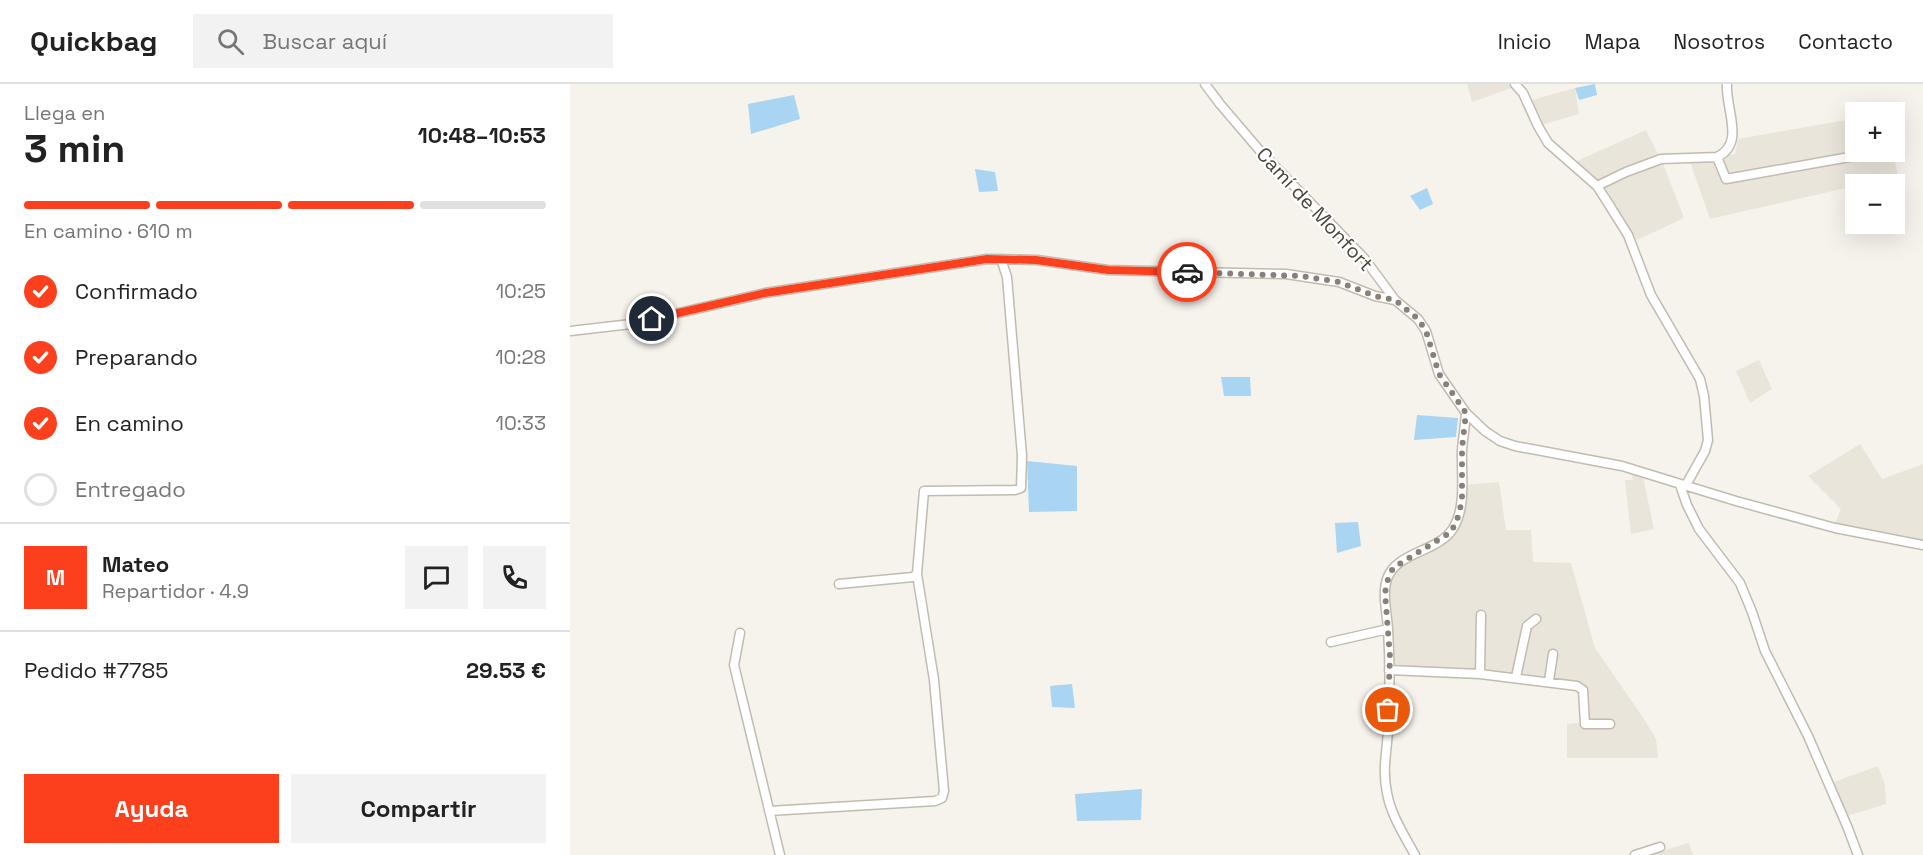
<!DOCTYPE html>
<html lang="es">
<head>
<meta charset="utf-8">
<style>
	:root { --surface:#fff; --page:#f2f2f2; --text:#222; --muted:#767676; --line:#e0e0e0; --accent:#fc3f1d }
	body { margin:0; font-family:"Space Grotesk",sans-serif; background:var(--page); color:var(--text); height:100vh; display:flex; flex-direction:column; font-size:22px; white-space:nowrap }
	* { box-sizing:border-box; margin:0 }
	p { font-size:20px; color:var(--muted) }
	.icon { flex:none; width:33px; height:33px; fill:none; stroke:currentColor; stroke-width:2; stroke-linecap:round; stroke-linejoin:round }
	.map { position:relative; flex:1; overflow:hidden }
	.panel { display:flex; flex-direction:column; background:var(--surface); width:570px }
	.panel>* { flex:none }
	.controls { position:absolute; left:1275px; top:18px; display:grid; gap:12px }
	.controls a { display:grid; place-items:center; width:60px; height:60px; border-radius:0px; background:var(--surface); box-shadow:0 6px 24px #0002; font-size:30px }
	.pin { position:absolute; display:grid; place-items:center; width:51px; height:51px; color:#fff; margin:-26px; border:3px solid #fff; border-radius:50%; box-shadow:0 2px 6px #0007 }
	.courier { position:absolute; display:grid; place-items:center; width:60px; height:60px; margin:-30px; border:4px solid #fc3f1d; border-radius:50%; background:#fff; color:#222; box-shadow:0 2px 8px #0007 }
	.headline em { font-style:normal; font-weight:600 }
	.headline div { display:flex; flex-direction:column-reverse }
	.headline { display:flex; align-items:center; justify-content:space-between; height:102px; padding:0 24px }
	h1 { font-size:39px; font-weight:600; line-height:45px }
	.bar { display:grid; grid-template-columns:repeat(4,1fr); gap:9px 6px; align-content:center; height:72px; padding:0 24px }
	.bar i { height:8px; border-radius:4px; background:var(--line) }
	.bar .selected { background:var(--accent) }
	.bar p { grid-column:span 4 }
	.line { display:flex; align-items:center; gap:15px; padding:0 24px; border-top:2px solid var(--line) }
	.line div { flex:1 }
	.round { display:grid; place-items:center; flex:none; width:63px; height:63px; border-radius:0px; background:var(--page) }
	ol { padding:0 24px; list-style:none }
	li { display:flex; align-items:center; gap:18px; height:66px }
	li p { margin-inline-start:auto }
	li .icon { padding:6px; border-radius:50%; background:var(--accent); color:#fff; stroke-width:4 }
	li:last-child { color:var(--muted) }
	li i { width:33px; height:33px; border:3px solid var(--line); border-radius:50% }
	.cta { display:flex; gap:12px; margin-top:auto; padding:12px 24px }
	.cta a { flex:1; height:69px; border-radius:0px; background:var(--accent); color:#fff; font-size:24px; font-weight:600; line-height:69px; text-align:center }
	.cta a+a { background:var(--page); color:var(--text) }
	header { display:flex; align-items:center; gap:36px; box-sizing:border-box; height:84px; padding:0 30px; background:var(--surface); border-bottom:2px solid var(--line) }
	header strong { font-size:28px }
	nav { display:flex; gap:33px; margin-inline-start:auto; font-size:21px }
	.search { width:420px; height:54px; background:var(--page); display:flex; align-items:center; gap:15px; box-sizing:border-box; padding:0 21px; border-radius:0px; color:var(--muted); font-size:22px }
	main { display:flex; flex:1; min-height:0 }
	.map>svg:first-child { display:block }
	.residential { fill:#eae5da }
	.water { fill:#a9d4f2 }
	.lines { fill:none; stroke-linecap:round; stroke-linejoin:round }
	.minor-casing { stroke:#c2bbae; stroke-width:11 }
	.minor { stroke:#fff; stroke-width:8 }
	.done { stroke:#878178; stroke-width:6; stroke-dasharray:0 10.8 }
	.route { stroke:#fc3f1d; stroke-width:8 }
	.labels { text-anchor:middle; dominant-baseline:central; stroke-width:4.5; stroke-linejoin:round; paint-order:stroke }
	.street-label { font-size:20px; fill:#4b4439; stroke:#fff }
</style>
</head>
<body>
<header>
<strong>Quickbag</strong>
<div class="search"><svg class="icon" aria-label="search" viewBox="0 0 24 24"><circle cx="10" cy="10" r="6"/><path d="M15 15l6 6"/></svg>Buscar aquí</div>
<nav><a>Inicio</a><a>Mapa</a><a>Nosotros</a><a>Contacto</a></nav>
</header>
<main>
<section class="panel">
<div class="headline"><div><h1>3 min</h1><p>Llega en</p></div><em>10:48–10:53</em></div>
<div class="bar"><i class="selected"></i><i class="selected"></i><i class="selected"></i><i></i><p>En camino · 610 m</p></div>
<ol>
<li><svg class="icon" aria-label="check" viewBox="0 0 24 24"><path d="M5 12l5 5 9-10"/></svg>Confirmado<p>10:25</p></li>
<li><svg class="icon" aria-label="check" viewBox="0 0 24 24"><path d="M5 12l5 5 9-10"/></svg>Preparando<p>10:28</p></li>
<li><svg class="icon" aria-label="check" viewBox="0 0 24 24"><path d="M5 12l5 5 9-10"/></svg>En camino<p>10:33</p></li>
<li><i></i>Entregado</li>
</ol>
<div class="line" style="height:108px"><b class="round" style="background:var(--accent);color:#fff">M</b><div><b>Mateo</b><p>Repartidor · 4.9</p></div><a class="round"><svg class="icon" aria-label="chat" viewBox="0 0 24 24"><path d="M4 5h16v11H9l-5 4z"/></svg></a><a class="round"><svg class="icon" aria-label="phone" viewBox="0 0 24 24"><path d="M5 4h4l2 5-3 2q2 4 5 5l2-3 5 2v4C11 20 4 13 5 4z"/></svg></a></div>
<div class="line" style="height:78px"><div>Pedido #7785</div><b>29.53 €</b></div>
<div class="cta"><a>Ayuda</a><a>Compartir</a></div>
</section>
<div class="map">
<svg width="1353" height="771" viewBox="0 0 1353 771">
	<rect width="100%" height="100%" fill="#f6f3ec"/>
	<path class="residential" d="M897 0H946L947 2 902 18Z
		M1005 4 1009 30 968 42 962 16Z
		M1276 36 1285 58 1286 68H1323L1328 92 1140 135 1120 78 1165 70 1168 55Z
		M1076 46 1094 82 1114 134 1067 156 1036 105 1007 77Z
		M1189 276 1202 305 1180 319 1166 287Z
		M1290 360 1312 395 1353 380V456L1265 439 1271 425 1238 392Z
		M1061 386 1073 393 1084 445 1061 450 1055 396H1063Z
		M929 398 936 446H961L963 478 1001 479 1025 564 1074 635 1086 655 1088 674H997V640L1017 638 1014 604 827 584 823 580 819 501 828 483 878 454 891 437 895 401Z
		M1308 682 1315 701 1316 720 1277 732 1264 698Z
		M1119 759 1123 771H1079L1118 759Z"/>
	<path class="water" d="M1025 0 1027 11 1009 16 1005 4Z
		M224 11 230 35 181 50 178 20Z
		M405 85 425 88 428 107 409 108Z
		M857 104 863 120 850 126 840 112Z
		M651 293H680L681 312H654Z
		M847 331 888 334 886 353 844 356Z
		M457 377 507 382V427L459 428Z
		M788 438 791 462 767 469 765 439Z
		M502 600 505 624 482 623 480 602Z
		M572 705 571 736 507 737 505 710Z"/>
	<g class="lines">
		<defs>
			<path id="minor" d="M635 0 650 20 691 68 794 174 825 216 848 235 856 247 869 290 896 329 915 347 930 357 945 362 1052 382 1166 417 1265 444 1353 461
				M945 0 953 9 968 42 978 59 1027 102 1038 119 1058 151 1081 211 1130 295 1134 312 1138 356 1135 367 1116 401
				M1147 73 1156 95 1291 71
				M1027 102 1056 88 1091 75 1147 73C1176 60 1155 24 1157 0
				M0 247 61 240 195 209 417 175 467 176 538 186 716 190 769 198 805 212 825 216
				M1110 401 1117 421 1129 445 1170 499 1182 528 1195 567 1238 652 1277 742 1288 771
				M269 500 343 493 347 490 354 407 445 406 451 404 452 372 437 193 431 175
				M170 549 164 581 210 771
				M761 558 818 545
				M819 586 910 590 1007 602 1013 606 1015 640H1040
				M910 590 911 531
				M946 593 957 542 966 535
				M979 597 983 570
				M199 727 365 717 372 714 374 707 364 596 347 490
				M845 771C834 751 821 731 817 709 812 684 817 669 818 645 820 612 820 578 818 545 817 529 812 510 817 495 826 468 867 468 882 446 897 424 891 391 892 366 893 354 895 342 896 329
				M1065 771 1090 763"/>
		</defs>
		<use href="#minor" class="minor-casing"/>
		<use href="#minor" class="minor"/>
	</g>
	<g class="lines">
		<path class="done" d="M617 188 731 192 769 198 805 212 825 216 848 235 856 247 869 290 896 329 892 364V417L887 436 881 448 823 484 818 495 815 509 820 573 818 626"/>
		<path class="route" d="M82 235 195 209 417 175 466 176 538 186 617 188"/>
	</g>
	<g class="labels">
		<g class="street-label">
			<text transform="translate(745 125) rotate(47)">Camí de Monfort</text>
		</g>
	</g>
</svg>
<div class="controls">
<a>+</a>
<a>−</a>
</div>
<div class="pin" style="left:818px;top:626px;background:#ea580c"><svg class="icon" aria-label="bag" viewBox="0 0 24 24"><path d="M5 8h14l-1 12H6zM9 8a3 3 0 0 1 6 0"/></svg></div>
<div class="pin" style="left:82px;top:235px;background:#1f2937"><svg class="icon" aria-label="home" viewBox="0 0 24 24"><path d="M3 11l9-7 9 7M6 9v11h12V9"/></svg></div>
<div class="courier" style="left:617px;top:188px"><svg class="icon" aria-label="car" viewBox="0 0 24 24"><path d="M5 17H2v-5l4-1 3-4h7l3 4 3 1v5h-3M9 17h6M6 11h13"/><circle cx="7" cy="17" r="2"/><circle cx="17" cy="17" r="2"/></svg></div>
</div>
</main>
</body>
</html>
